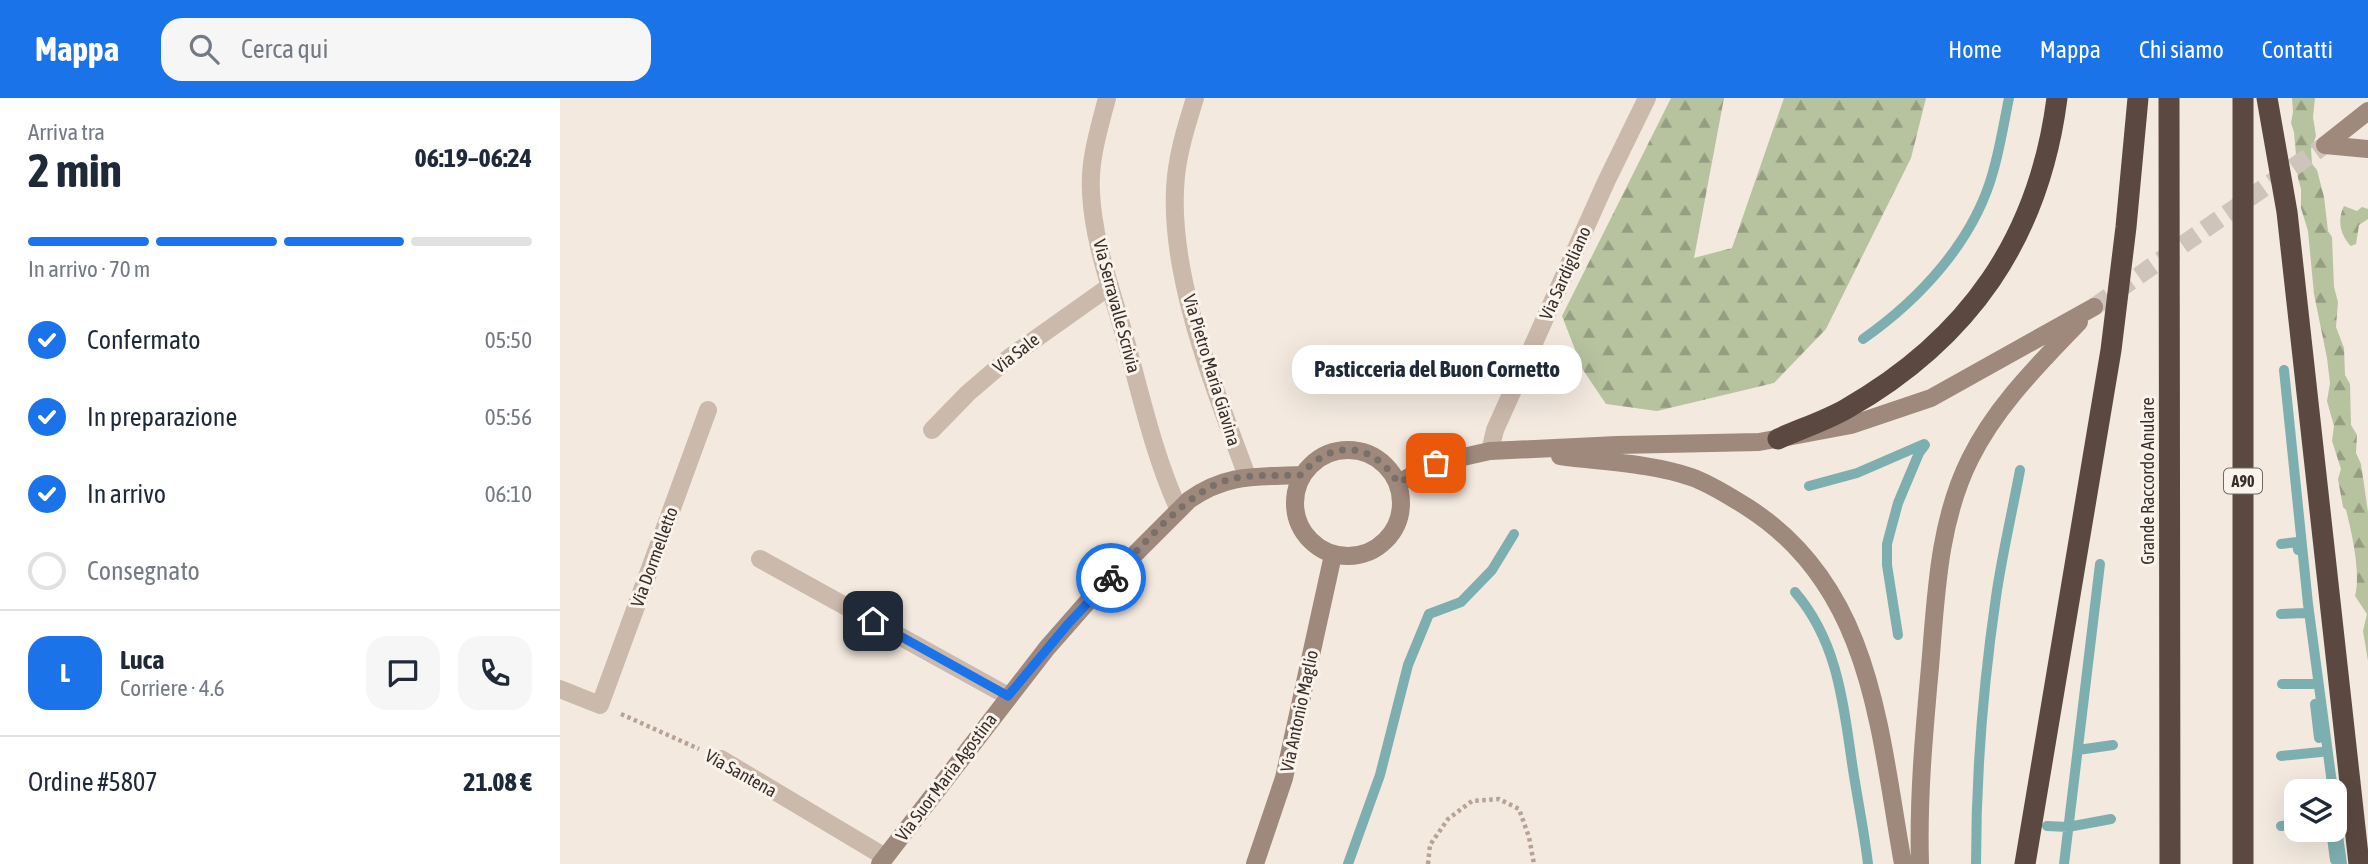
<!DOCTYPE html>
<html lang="it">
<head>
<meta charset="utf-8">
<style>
	:root { --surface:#fff; --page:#f6f6f7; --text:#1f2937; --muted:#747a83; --line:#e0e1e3; --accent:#1a73e8 }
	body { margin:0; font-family:"Asap Condensed",sans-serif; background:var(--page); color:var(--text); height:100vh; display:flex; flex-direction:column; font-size:26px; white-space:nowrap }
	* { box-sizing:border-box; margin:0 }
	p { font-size:23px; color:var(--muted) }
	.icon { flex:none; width:38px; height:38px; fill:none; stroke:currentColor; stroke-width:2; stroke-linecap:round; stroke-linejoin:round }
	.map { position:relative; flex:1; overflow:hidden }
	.sheet { display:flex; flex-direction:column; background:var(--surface); width:560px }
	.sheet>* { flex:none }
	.controls { position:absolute; left:1724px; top:681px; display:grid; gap:14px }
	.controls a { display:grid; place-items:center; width:63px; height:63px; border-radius:14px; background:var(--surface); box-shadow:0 7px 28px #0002; font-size:35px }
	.pin { position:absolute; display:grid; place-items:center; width:60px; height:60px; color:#fff; margin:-30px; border-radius:14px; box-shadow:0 4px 10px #0006 }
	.courier { position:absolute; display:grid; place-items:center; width:70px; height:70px; margin:-35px; border:5px solid #1a73e8; border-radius:50%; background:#fff; color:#222; box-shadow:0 2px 9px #0007 }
	.bubble { position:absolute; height:49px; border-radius:21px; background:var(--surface); box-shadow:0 7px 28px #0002; font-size:23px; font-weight:700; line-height:49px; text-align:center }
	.headline em { font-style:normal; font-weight:700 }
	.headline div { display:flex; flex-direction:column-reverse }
	.headline { display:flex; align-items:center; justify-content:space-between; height:119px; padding:0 28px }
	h1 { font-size:46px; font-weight:700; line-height:52px }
	.bar { display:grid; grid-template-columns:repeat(4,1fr); gap:10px 7px; align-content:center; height:84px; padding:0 28px }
	.bar i { height:9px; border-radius:5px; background:var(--line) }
	.bar .on { background:var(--accent) }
	.bar p { grid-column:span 4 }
	.line { display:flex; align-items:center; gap:18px; padding:0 28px; border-top:2px solid var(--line) }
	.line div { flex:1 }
	.round { display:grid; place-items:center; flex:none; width:74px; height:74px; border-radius:21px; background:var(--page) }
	ol { padding:0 28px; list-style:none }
	li { display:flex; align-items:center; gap:21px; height:77px }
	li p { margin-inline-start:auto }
	li .icon { padding:7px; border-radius:50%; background:var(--accent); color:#fff; stroke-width:4 }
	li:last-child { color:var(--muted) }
	li i { width:38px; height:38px; border:4px solid var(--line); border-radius:50% }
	header { display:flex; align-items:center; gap:42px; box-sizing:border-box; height:98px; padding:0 35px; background:var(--accent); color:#fff }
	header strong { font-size:33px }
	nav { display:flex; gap:38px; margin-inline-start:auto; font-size:24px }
	.search { width:490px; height:63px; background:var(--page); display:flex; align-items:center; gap:18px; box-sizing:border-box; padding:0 24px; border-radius:21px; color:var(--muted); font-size:26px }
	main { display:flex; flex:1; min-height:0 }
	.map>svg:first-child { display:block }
	.forest { fill:url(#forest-firs) }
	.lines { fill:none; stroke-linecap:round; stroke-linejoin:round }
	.stream { stroke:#7eafb0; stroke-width:10 }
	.secondary-tunnel { stroke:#cec4bb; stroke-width:18; stroke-dasharray:18 9; stroke-linecap:butt }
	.path { stroke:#b7a395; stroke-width:4.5; stroke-dasharray:3.5 3.5; stroke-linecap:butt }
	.street { stroke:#cbb9ab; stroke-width:18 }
	.secondary { stroke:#9f887c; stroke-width:18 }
	.highway { stroke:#5a4841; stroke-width:21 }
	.done { stroke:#7a6f69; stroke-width:7; stroke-dasharray:0 12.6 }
	.route { stroke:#1a73e8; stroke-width:9 }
	.labels { text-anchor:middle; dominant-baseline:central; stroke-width:6; stroke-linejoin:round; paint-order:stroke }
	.shield { fill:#faf3ec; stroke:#736964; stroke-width:2 }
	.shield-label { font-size:16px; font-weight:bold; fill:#392e2a }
	.street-label { font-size:18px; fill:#392e2a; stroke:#faf3ec }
</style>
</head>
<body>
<header>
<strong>Mappa</strong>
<div class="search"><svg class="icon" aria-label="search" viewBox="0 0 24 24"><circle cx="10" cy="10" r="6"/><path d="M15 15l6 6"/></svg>Cerca qui</div>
<nav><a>Home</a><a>Mappa</a><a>Chi siamo</a><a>Contatti</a></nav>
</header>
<main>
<section class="sheet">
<div class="headline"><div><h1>2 min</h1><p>Arriva tra</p></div><em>06:19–06:24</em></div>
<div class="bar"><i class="on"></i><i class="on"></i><i class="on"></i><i></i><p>In arrivo · 70 m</p></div>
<ol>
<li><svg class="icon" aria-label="check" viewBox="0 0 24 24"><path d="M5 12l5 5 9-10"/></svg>Confermato<p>05:50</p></li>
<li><svg class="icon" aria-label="check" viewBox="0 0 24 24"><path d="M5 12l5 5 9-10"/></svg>In preparazione<p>05:56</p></li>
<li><svg class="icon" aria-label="check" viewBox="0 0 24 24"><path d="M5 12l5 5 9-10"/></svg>In arrivo<p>06:10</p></li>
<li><i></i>Consegnato</li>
</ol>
<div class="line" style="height:126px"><b class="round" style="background:var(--accent);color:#fff">L</b><div><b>Luca</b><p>Corriere · 4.6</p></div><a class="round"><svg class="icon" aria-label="chat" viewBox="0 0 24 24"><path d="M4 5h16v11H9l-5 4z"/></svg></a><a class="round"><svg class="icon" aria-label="phone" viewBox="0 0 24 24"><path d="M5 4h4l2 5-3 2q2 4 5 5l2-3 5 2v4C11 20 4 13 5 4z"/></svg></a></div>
<div class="line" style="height:91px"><div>Ordine #5807</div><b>21.08 €</b></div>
</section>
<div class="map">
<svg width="1808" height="766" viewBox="0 0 1808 766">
	<defs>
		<pattern id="forest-firs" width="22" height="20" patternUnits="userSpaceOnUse" patternTransform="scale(1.75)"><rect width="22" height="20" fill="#b7c29f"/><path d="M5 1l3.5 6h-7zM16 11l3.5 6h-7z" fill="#969e82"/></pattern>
	</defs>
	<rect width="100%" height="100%" fill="#f3e9df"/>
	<path class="forest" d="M1111 0H1164L1134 160 1172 150 1224 0H1366L1351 60 1266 231 1214 285 1097 313 1046 306 1023 272 1002 218Z
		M1732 0H1755L1753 19 1756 38 1751 51 1752 66 1757 72 1764 99 1768 133 1772 139 1774 189 1778 204 1776 229 1784 250 1785 277 1790 286 1791 327 1797 337 1796 355 1801 366 1808 414V563L1803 533 1807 516 1795 498C1801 476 1792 435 1786 412L1783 409 1778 381 1781 371 1772 343 1774 328 1767 303 1770 285 1767 260 1754 196 1748 133 1741 110V91L1738 80 1734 34 1731 25 1733 14Z
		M1784 108 1797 113 1802 109 1808 111V121L1799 127 1796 146 1791 148C1780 137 1777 122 1784 108Z"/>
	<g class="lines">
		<path class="stream" d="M1303 241C1360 201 1414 143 1433 74 1440 50 1444 24 1449 0
			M1724 272 1748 506 1773 693
			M1249 388 1297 375 1364 346
			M1721 446 1737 444 1738 452
			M1235 494C1277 543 1283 603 1292 665 1297 699 1304 732 1308 766
			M1721 516 1745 515
			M1338 537 1327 467V446L1338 405 1359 355 1365 347
			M1722 586H1753
			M1755 606 1759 640
			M1518 652 1553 647
			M1721 658 1761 654
			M1774 709 1782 766
			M1487 728 1508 729 1551 721
			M1721 728 1736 727
			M1771 732 1775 762
			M788 766 820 677 848 567 869 516 901 504 932 472 954 436
			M1416 766C1416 676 1423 588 1436 499 1442 457 1452 415 1460 372
			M1504 766 1540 466"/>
		<path class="secondary-tunnel" d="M1534 209 1765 47"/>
		<path class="path" d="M61 616 139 651
			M868 766 870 747 888 721 912 703 939 701 959 711 969 739 974 766"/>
		<path class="street" d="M547 0C539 31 529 62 531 94 533 143 552 193 565 240 581 297 594 358 619 412
			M635 0C627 26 619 51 616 78 606 172 655 291 687 378
			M372 332 408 295 450 259 550 188
			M930 353 935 332 1046 84 1087 0
			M200 461 448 598
			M0 591 40 607 148 312
			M161 661 325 759"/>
		<path class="secondary" d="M1765 47 1808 13
			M1765 47 1808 51
			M735 405a53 53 0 1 1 106 0a53 53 0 1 1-106 0Z
			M1000 358C1043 364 1090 365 1131 379 1151 386 1169 398 1187 409 1313 489 1319 633 1343 766
			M838 385 876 365 930 353 1057 347 1199 344 1291 327 1371 300 1534 209
			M320 766 487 550 530 501 629 402C667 375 697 379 741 377
			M695 766 724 680 773 457
			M1360 766C1358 700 1364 635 1370 569 1376 499 1378 425 1410 361 1436 308 1479 266 1519 224"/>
		<path class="highway" d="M1609 0 1610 766
			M1707 0 1727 114 1799 766
			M1218 341C1240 331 1265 323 1286 311 1409 241 1479 140 1497 0
			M1465 766 1551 252 1566 129 1578 0
			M1683 766V0"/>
	</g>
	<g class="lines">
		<path class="done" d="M551 480C582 449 628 391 671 381 694 376 718 378 741 377 772 340 813 344 838 385L876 365"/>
		<path class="route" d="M313 523 448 598 508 526 551 480"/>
	</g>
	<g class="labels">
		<rect class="shield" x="1664" y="370.5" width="38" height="25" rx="5"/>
		<g class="shield-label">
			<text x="1683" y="383">A90</text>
		</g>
		<g class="street-label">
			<text transform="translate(1005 175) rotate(-66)">Via Sardigliano</text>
			<text transform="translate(557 208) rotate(75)">Via Serravalle Scrivia</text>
			<text transform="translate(456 255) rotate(-38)">Via Sale</text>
			<text transform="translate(652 272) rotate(73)">Via Pietro Maria Giavina</text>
			<text transform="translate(1587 383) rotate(-90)">Grande Raccordo Anulare</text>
			<text transform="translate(94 459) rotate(-70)">Via Dormelletto</text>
			<text transform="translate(739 613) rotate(-78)">Via Antonio Maglio</text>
			<text transform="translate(181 675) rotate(29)">Via Santena</text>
			<text transform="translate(386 679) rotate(-53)">Via Suor Maria Agostina</text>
		</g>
	</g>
</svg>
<div class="controls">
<a><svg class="icon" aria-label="layers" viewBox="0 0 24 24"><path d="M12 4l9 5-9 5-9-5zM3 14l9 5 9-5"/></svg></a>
</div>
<div class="pin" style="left:876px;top:365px;background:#ea580c"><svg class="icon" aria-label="bag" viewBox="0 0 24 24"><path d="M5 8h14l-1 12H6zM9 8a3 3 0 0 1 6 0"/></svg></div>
<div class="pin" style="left:313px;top:523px;background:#1f2937"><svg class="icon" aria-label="home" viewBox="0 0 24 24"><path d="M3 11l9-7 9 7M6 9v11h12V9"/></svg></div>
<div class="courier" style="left:551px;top:480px"><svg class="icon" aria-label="bike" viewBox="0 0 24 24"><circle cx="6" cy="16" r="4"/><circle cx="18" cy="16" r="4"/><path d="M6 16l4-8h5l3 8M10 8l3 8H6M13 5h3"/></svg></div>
<div class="bubble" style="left:732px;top:247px;width:290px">Pasticceria del Buon Cornetto</div>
</div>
</main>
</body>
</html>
